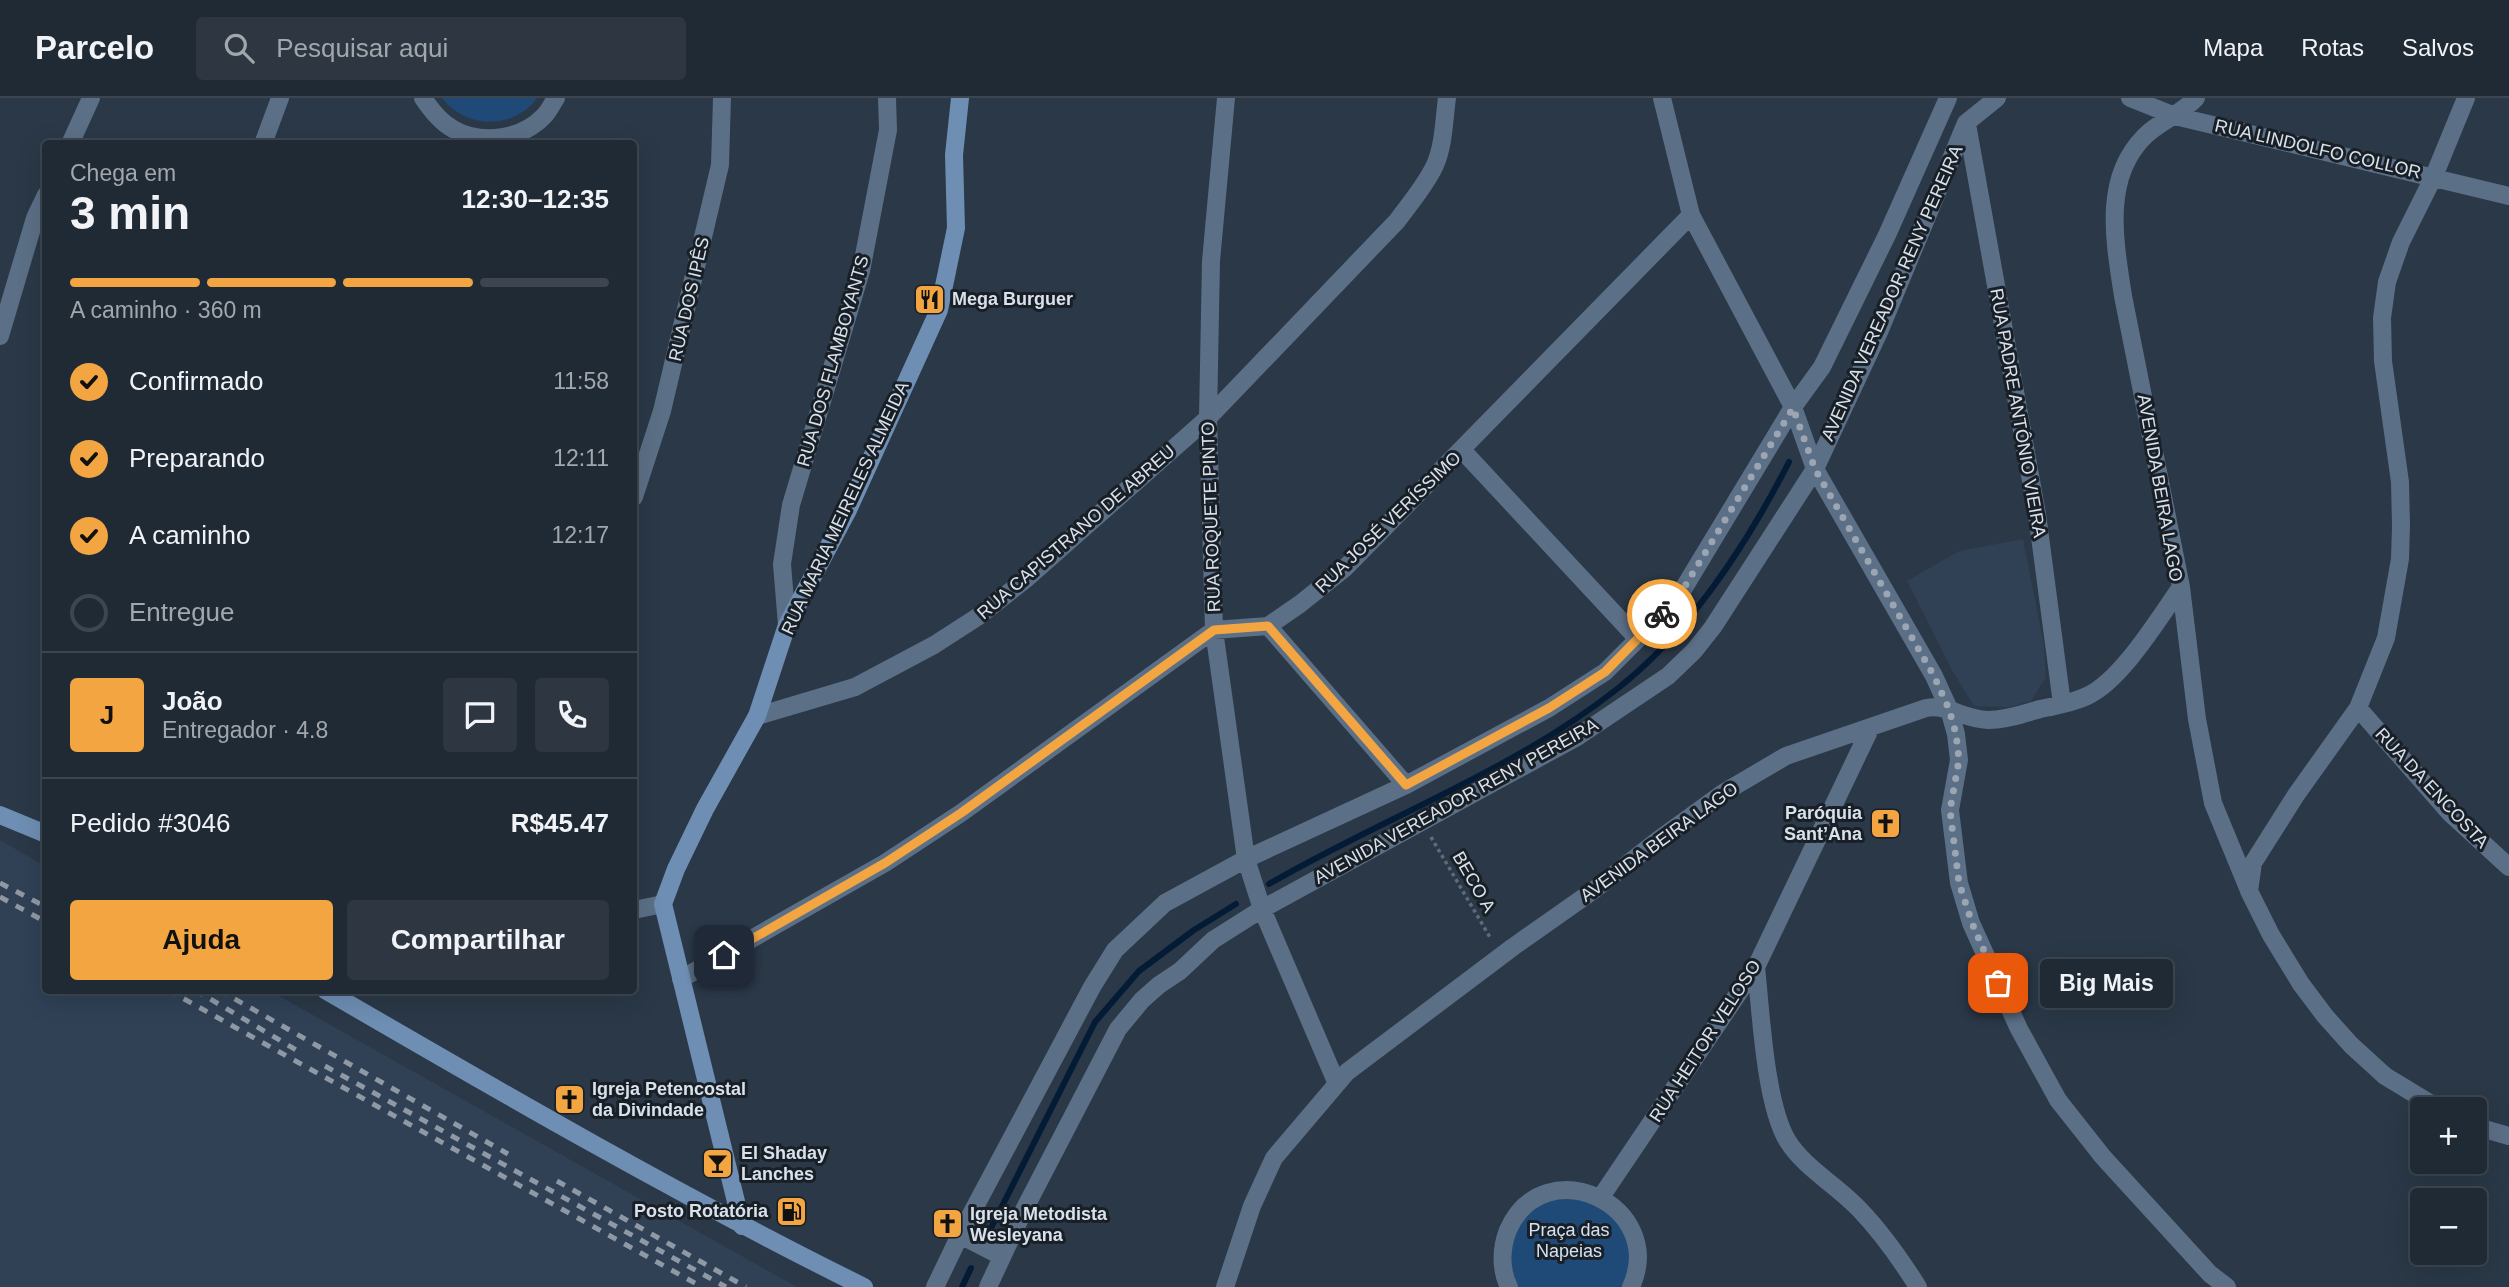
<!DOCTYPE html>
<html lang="pt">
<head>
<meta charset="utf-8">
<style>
	:root { --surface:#202a35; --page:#2d3641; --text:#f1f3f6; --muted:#a2a7ad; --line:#3d4650; --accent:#f2a541 }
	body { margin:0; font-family:Helvetica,sans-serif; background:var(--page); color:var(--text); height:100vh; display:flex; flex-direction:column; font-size:26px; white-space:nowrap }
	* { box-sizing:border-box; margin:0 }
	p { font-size:23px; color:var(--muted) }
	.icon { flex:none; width:38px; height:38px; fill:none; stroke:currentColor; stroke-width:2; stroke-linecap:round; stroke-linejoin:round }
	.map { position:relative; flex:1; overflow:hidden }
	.details { position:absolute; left:42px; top:42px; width:595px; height:854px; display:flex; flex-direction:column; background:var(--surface); border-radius:7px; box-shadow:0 7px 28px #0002,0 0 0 2px var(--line) }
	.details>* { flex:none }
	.tools { position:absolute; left:2410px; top:999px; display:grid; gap:14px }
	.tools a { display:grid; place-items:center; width:77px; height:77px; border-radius:7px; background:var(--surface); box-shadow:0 7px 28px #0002,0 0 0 2px var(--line); font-size:35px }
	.pin { position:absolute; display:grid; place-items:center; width:60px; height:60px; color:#fff; margin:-30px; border-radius:14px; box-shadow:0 4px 10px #0006 }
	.courier { position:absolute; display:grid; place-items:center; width:70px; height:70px; margin:-35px; border:5px solid #f2a541; border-radius:50%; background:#fff; color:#222; box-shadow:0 2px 9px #0007 }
	.bubble { position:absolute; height:49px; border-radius:7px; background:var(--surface); box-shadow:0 7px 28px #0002,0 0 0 2px var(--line); font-size:23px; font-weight:700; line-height:49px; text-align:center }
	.summary em { font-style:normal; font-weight:700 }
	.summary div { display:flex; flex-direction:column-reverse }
	.summary { display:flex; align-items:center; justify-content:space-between; height:119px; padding:0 28px }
	h1 { font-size:46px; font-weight:700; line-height:52px }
	.bar { display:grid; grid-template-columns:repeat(4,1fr); gap:10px 7px; align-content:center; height:84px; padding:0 28px }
	.bar i { height:9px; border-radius:5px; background:var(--line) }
	.bar .active { background:var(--accent) }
	.bar p { grid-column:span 4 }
	.line { display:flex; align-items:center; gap:18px; padding:0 28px; border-top:2px solid var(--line) }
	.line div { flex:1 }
	.round { display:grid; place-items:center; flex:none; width:74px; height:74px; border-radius:7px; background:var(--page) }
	ol { padding:0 28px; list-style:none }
	li { display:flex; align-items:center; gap:21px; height:77px }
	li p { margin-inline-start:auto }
	li .icon { padding:7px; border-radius:50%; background:var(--accent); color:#111; stroke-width:4 }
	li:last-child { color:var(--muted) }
	li i { width:38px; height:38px; border:4px solid var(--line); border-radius:50% }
	.button { display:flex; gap:14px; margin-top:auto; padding:14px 28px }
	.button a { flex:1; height:80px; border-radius:7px; background:var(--accent); color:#111; font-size:28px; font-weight:700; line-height:80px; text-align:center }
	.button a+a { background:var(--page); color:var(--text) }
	header { display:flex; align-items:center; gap:42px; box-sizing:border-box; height:98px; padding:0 35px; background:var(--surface); border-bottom:2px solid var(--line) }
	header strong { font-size:33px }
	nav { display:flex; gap:38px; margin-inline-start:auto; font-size:24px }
	.search { width:490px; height:63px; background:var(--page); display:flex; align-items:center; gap:18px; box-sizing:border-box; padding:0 24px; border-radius:7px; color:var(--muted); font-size:26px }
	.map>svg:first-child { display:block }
	.built { fill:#304156 }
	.green { fill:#1f4976 }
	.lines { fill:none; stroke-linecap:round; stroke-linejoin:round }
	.stream { stroke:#041b35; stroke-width:6 }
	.path { stroke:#5f6b79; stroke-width:3.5; stroke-dasharray:3.5 3.5; stroke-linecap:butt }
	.street { stroke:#5b6f86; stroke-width:18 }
	.secondary { stroke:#6e8eb3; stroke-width:18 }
	.rail { stroke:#8f99a5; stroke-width:5; stroke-dasharray:9 9; stroke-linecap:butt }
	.done { stroke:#9ca6b2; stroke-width:7; stroke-dasharray:0 12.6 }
	.route { stroke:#f2a541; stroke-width:9 }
	.labels { text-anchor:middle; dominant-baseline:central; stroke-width:6; stroke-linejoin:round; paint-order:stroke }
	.street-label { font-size:18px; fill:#d9e1eb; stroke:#191f26 }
	.poi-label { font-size:18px; font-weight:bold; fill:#d9e1eb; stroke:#191f26; text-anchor:start }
	.park-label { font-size:18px; fill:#d4e1f0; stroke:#191f26 }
</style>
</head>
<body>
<header>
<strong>Parcelo</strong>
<div class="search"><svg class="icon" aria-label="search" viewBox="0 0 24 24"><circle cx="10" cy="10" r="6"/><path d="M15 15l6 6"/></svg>Pesquisar aqui</div>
<nav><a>Mapa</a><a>Rotas</a><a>Salvos</a></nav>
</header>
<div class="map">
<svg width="2509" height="1189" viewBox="0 0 2509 1189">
	<rect width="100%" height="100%" fill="#2a3847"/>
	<path class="built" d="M2023 441 2044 547 2046 579 2031 603 2009 609 1974 608 1953 574 1907 483 1959 453Z
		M0 742 45 768 46 892 270 893 797 1189H0Z"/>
	<path class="green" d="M442 0H537C514 32 465 31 442 0Z
		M1584 1097 1620 1120 1633 1160 1626 1189H1512L1511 1132 1541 1101Z"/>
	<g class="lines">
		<path class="stream" d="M1269 786C1384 719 1512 674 1617 591 1691 533 1747 446 1789 364
			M988 1136 1095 924 1139 873 1194 832 1236 806
			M962 1189 971 1170"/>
		<path class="path" d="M1431 739 1491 841"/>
		<path class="street" d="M423 0C431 12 440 24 453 31 481 47 521 42 544 18 549 13 552 6 556 0
			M1226 0 1211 163 1208 320 1214 532 1246 761 1262 811 1337 986
			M1662 0 1691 117 1793 309 1815 371 1934 578 1949 611 1956 636 1959 662 1950 712 1959 785 1971 825 2019 931 2058 1002 2103 1059 2210 1176 2227 1189
			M2130 0 2175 18 2509 98
			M1967 26 2037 416 2062 606
			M70 46 91 0
			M263 46 280 0
			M0 238 35 120 46 97
			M1462 352 1638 541
			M634 399 662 313 720 67 722 0
			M2181 489 2197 621 2213 705 2248 790
			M787 527 782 466 791 407 861 173 888 32 887 0
			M1268 528 1406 687
			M2358 610 2450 715 2509 769
			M757 618 855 589 934 547 979 518 1026 481 1208 320 1397 123C1410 105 1426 87 1435 67 1444 47 1444 21 1447 0
			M634 812 663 806
			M1756 869C1761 915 1765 1004 1787 1042 1804 1070 1838 1088 1860 1112 1882 1135 1901 1162 1918 1189
			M681 881 885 765 961 715 1214 532 1268 528 1300 506 1345 470 1691 117
			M2441 1012 2385 978 2351 947 2325 918 2301 886 2271 837 2249 793 2253 765 2296 697 2358 610 2386 540 2400 461 2401 428 2400 384 2383 263 2382 220 2387 184 2401 144 2434 78 2466 0
			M2474 1028 2509 1038
			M1601 1099 1756 869 1871 629
			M960 1137 1001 1158
			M935 1189 960 1137 1092 889 1115 852 1165 805 1246 761 1406 687 1549 610 1605 574 1638 541 1682 493 1793 309 1822 269 1887 137 1948 0
			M988 1189 1024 1112 1118 931 1142 902 1159 887 1180 873 1213 842 1262 811 1577 639 1668 578 1694 553 1713 529 1815 371 1879 234 1966 25 1997 0
			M1225 1189 1252 1108 1274 1060 1347 974 1513 849 1594 792 1658 742 1723 695 1786 658 1926 610C1949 606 1962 621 1988 622 2005 622 2023 616 2040 611 2055 608 2072 605 2087 598 2121 583 2159 520 2181 489L2123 198C2115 145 2102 81 2144 39 2158 24 2180 17 2196 0
			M1509 1189C1500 1171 1501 1150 1508 1132 1544 1050 1668 1107 1631 1189"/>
		<path class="secondary" d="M0 717 46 736
			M325 892C502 995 680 1098 864 1189
			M742 1128 663 806 676 771 705 711 757 618 787 527 848 412 939 212 956 130 954 57 960 0"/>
		<path class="rail" d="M0 785 46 809
			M0 799 46 824
			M168 892 702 1189
			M195 892 303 956
			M219 892 508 1056
			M325 968 726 1189
			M557 1083 746 1189"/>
	</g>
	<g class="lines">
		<path class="done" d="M1662 516 1682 493 1793 310 1815 371 1934 578 1949 611 1956 636 1959 662 1950 712 1959 785 1972 825 1998 885"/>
		<path class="route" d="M724 857 885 765 961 715 1214 532 1268 528 1406 687 1549 610 1605 574 1662 516"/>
	</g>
	<defs>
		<symbol id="restaurant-square" viewBox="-11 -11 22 22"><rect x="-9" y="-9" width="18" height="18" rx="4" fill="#f2a541" stroke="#191f26"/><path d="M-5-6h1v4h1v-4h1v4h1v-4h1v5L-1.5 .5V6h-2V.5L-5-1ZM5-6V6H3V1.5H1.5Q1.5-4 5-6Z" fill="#111"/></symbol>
		<symbol id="church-square" viewBox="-11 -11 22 22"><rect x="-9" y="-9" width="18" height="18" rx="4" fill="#f2a541" stroke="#191f26"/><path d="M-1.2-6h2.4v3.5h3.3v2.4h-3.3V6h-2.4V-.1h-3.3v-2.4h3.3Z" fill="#111"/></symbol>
		<symbol id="bar-square" viewBox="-11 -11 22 22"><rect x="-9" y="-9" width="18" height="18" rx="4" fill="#f2a541" stroke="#191f26"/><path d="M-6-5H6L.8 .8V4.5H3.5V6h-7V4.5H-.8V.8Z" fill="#111"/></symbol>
		<symbol id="fuel-square" viewBox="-11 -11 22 22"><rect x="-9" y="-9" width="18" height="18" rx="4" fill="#f2a541" stroke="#191f26"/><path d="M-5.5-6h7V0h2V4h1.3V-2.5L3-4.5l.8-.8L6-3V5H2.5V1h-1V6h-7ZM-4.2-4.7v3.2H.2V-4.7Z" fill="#111"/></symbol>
	</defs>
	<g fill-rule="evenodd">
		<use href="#restaurant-square" x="912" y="184" width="35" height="35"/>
		<use href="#church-square" x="1868" y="708" width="35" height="35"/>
		<use href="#church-square" x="552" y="984" width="35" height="35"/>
		<use href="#bar-square" x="700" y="1048" width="35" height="35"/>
		<use href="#fuel-square" x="774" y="1096" width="35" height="35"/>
		<use href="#church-square" x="930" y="1108" width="35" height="35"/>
	</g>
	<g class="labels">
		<g class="street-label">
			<text transform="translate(2318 51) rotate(13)">RUA LINDOLFO COLLOR</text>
			<text transform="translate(1892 195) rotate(-66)">AVENIDA VEREADOR RENY PEREIRA</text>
			<text transform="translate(689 201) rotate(-77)">RUA DOS IPÊS</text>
			<text transform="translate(833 263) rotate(-74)">RUA DOS FLAMBOYANTS</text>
			<text transform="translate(2018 315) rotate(80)">RUA PADRE ANTÔNIO VIEIRA</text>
			<text transform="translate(2160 390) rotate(80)">AVENIDA BEIRA LAGO</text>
			<text transform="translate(845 410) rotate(-65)">RUA MARIA MEIRELES ALMEIDA</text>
			<text transform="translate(1211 419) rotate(-92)">RUA ROQUETE PINTO</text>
			<text transform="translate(1388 424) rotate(-44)">RUA JOSÉ VERÍSSIMO</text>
			<text transform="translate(1076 434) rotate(-41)">RUA CAPISTRANO DE ABREU</text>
			<text transform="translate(2432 690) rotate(47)">RUA DA ENCOSTA</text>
			<text transform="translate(1456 703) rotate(-29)">AVENIDA VEREADOR RENY PEREIRA</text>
			<text transform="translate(1659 744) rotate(-36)">AVENIDA BEIRA LAGO</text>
			<text transform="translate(1474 784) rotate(60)">BECO A</text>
			<text transform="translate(1705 943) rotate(-57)">RUA HEITOR VELOSO</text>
		</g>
		<g class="poi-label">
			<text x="952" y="201">Mega Burguer</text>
			<text x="1862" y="715" text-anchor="end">Paróquia<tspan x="1862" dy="21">Sant’Ana</tspan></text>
			<text x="592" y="991">Igreja Petencostal<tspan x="592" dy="21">da Divindade</tspan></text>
			<text x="741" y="1055">El Shaday<tspan x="741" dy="21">Lanches</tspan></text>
			<text x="768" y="1113" text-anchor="end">Posto Rotatória</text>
			<text x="970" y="1116">Igreja Metodista<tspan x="970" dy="21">Wesleyana</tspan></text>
		</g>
		<g class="park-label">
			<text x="1569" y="1132">Praça das<tspan x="1569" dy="21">Napeias</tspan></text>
		</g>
	</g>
</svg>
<div class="tools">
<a>+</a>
<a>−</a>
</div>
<div class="pin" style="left:1998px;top:885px;background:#ea580c"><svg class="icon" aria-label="bag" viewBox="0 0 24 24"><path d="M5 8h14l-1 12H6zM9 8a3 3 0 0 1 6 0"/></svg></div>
<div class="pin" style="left:724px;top:857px;background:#1f2937"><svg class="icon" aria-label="home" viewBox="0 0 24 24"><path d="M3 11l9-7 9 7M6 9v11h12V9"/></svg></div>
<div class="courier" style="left:1662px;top:516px"><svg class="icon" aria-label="bike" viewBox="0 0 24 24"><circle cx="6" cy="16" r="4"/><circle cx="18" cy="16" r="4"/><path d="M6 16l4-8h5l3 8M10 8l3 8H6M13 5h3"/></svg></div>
<div class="bubble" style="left:2040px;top:861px;width:133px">Big Mais</div>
<section class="details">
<div class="summary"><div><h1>3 min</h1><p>Chega em</p></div><em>12:30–12:35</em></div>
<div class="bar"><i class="active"></i><i class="active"></i><i class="active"></i><i></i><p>A caminho · 360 m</p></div>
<ol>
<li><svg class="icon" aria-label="check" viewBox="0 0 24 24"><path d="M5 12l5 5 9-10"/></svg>Confirmado<p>11:58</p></li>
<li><svg class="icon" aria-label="check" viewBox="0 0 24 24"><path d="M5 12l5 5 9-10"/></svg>Preparando<p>12:11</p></li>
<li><svg class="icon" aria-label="check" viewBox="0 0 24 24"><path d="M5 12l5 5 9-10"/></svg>A caminho<p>12:17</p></li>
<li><i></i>Entregue</li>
</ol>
<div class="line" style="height:126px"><b class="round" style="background:var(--accent);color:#111">J</b><div><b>João</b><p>Entregador · 4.8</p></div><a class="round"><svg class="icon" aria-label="chat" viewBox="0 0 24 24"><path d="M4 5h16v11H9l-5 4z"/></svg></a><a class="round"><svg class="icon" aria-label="phone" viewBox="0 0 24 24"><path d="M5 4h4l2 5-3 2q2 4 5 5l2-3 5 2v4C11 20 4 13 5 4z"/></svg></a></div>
<div class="line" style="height:91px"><div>Pedido #3046</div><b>R$45.47</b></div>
<div class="button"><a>Ajuda</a><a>Compartilhar</a></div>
</section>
</div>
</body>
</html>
